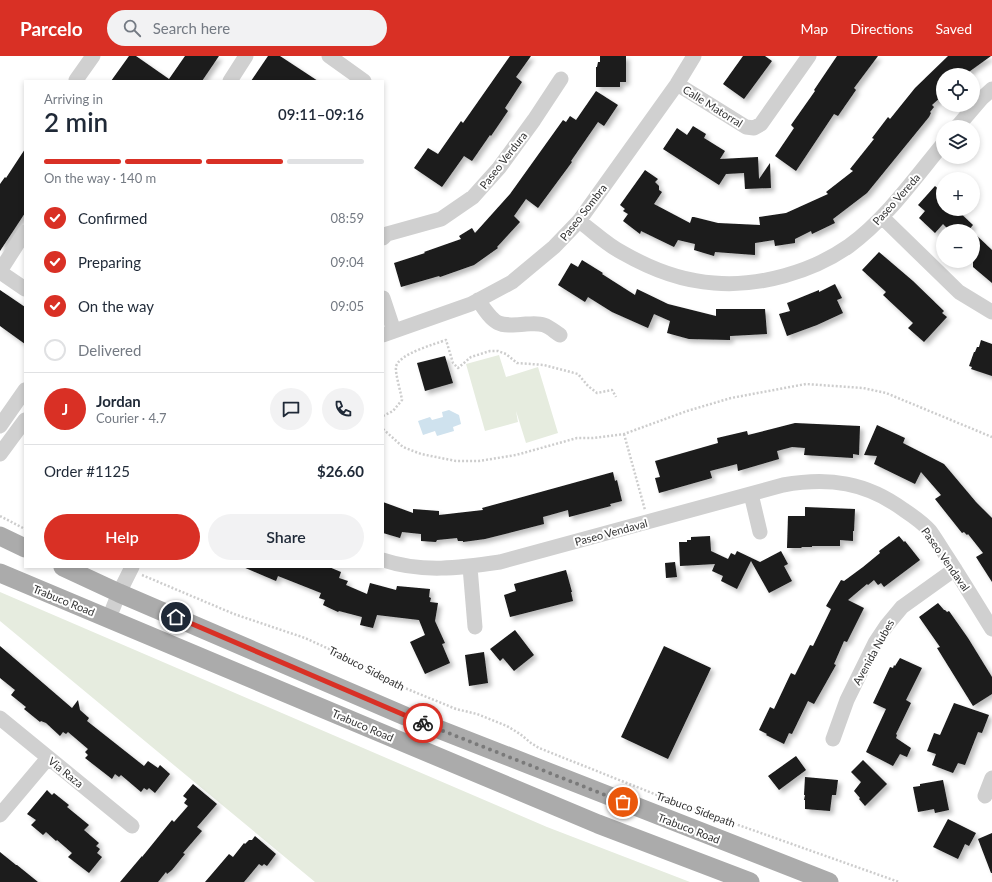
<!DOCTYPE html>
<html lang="en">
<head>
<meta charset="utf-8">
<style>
	:root { --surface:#fff; --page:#f2f2f3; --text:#1f2937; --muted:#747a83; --line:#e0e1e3; --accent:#d93025 }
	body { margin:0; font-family:Lato,sans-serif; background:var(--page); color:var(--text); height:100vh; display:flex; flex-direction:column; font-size:15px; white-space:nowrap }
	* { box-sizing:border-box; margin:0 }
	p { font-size:13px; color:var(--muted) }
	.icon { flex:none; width:22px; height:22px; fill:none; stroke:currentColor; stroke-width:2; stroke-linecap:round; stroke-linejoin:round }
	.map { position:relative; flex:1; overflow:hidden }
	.sheet { position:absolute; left:24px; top:24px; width:360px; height:488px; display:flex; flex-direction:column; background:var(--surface); border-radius:0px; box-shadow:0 2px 6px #0003 }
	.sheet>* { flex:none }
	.fabs { position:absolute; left:936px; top:12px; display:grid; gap:8px }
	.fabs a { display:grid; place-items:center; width:44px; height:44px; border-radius:50%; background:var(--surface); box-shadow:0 2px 6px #0003; font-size:20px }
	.pin { position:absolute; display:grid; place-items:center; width:34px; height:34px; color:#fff; margin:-17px; border:2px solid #fff; border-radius:50%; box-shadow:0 1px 4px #0007 }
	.courier { position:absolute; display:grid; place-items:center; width:40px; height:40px; margin:-20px; border:3px solid #d93025; border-radius:50%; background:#fff; color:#222; box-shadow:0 1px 5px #0007 }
	.overview em { font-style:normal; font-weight:600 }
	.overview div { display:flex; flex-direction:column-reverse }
	.overview { display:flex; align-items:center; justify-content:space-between; height:68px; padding:0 20px }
	h1 { font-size:26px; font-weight:600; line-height:30px }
	.bar { display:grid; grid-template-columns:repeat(4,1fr); gap:6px 4px; align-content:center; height:48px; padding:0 20px }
	.bar i { height:5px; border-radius:3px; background:var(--line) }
	.bar .current { background:var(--accent) }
	.bar p { grid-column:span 4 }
	.line { display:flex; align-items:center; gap:10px; padding:0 20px; border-top:1px solid var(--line) }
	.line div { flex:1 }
	.round { display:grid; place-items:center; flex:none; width:42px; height:42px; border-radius:21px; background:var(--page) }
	ol { padding:0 20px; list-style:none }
	li { display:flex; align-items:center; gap:12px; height:44px }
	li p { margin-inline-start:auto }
	li .icon { padding:4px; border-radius:50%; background:var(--accent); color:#fff; stroke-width:4 }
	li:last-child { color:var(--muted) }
	li i { width:22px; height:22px; border:2px solid var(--line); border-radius:50% }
	.primary-button { display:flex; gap:8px; margin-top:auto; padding:8px 20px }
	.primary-button a { flex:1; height:46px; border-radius:24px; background:var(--accent); color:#fff; font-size:16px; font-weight:600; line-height:46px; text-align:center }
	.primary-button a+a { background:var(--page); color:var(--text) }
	header { display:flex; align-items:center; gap:24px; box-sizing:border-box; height:56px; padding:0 20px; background:var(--accent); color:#fff }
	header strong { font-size:19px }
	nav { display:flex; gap:22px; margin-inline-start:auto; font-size:14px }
	.search { width:280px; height:36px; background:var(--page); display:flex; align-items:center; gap:10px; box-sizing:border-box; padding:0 14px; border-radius:22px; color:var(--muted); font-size:15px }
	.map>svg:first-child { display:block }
	.green { fill:#e6ecdf }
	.water { fill:#cfe2ee }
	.building { fill:#1a1a1a; filter:url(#shadow) }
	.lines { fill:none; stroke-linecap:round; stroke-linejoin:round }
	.path { stroke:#cdcdcd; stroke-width:2.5; stroke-dasharray:2 2; stroke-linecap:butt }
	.minor { stroke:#d0d0d0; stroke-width:15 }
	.major { stroke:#ababab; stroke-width:19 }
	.done { stroke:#7a7a7a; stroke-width:4; stroke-dasharray:0 7.2 }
	.route { stroke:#d93025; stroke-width:5 }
	.labels { text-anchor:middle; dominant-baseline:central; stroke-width:4; stroke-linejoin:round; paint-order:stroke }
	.street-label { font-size:11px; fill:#333; stroke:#fff }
</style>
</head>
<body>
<header>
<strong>Parcelo</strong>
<div class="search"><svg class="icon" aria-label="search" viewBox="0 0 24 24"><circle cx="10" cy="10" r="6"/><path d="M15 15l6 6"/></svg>Search here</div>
<nav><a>Map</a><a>Directions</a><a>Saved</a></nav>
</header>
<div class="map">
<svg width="992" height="826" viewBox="0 0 992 826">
	<defs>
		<filter id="shadow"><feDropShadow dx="3.5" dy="3.5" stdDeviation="2" flood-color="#0004"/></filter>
	</defs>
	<rect width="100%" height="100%" fill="#fff"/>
	<path class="green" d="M499 299 506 321 538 311 558 377 526 387 516 355 518 366 485 375 466 308Z
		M0 536 547 771 690 826H315L0 565Z"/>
	<path class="water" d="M449 354 459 359 461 368 453 371 454 375 437 380 435 375 423 379 418 365 430 361 432 364 443 361 442 356Z"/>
	<path class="building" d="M129 0H136L169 23 185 0H219L202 25H111Z
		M268 0H280L318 25H251Z
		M510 0H531L516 21 522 26 505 52 508 55 491 80 490 79 472 105 464 100 442 131 414 112 428 92 438 98 461 65 463 67Z
		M600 0H626V26H620V31H596V11H597L598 6H600Z
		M743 0H765L772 5 744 43 723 28Z
		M837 0H878L854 32 856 34 838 60 834 58 796 115 775 100 794 72 791 69 815 35 814 34Z
		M948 0H991L966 18 964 15 959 19H943V39L932 49 934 51 930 56 931 57 929 61 867 137 833 163 835 167 812 178 811 175 795 183V187L775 190 774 184 755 187V199L715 196 714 200 694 194 695 188 678 184 674 191 641 175 640 178 623 165 628 158 623 155 625 153 620 149 645 114 658 123 655 126 659 130V134L662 136 654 148 690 167 692 161H694L718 167 760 169 759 161 786 157 828 138 826 136 853 115 850 113 874 83 872 82 888 61 890 63 915 32Z
		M596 35 618 49 604 70 598 66 571 105 572 106 538 152 526 143 514 160 520 166 497 191 498 192 474 209 440 221 439 220 401 231 394 207 425 197 424 196 461 183 459 180 472 172 475 177 510 138 563 64 566 66 570 60 576 64Z
		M693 70 706 78 704 82 725 95 720 103 758 101 759 123 770 107 771 132 745 133 744 117 726 118 719 129 663 93 677 72 687 79Z
		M25 93V157L0 195V128L5 121 6 122Z
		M935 130 943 137V153H956L973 169 968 175H950L943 168 935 177 919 162 925 155 918 149Z
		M973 176 992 194V227L973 211Z
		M879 196 913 225 944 255 942 257 947 261 924 286 908 272 913 267 883 239 886 236 862 214Z
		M582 204 603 217 602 218 635 239 637 233 668 248 716 260V253H765L767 278 730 280V284L689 283 667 277 670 265 654 258 648 272 612 256 588 241 585 246 558 229 571 207 578 211Z
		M835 228 842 242 837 244 843 257 817 269 787 280 779 258 790 255 787 247 819 234V236Z
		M0 234 25 251V288L0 270Z
		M981 284 992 288V320L971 313 972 311 969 310 974 296H975L977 291H979Z
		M445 300 453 327 425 335 417 307Z
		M795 367 860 370 859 399 853 398V402L804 399 805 392 792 391 777 395 779 403 738 415 737 408 710 415 712 422 659 437 655 422 660 421 655 405 718 387 717 382 747 375 748 379Z
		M877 369 905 382 903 387 944 408 976 446 992 462V526L976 501 983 497 968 478 967 479 964 476 962 477 935 443 941 439 921 416 915 428 874 408 877 400 864 399Z
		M613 416 615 425 617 424 622 445 610 448 611 450 569 461 568 454 543 461 544 468 485 483 463 486V485H458L457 482 437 484 436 486 421 485V478L402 476 400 482 383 477V446L413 457V453L439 455V459L483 454 482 452Z
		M805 451 855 453 854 475H853V485L840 484V490H812V491H802L801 492H787L788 460H805Z
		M710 480 711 495 728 503 731 497 735 499 737 495 760 506 781 495 788 508 784 510 792 525 769 537 751 505 737 533 721 525 723 520 712 515 715 508 680 510 679 486H687V484H691V481Z
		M899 480 904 486 905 485 920 504 884 531 881 527 878 529 874 524 868 529 867 528 848 544 864 552 847 586 844 585 834 608 836 609 814 648 808 645 792 678 789 677 784 688 766 679 767 678 759 674 770 651 774 653 791 617 795 619 810 589 813 590 831 553 826 550 841 524 844 525 863 511 880 497 879 495Z
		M675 506 677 521 666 522 665 507Z
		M243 511H329L341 516 339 522 348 525 346 529 367 538 370 527 396 534 397 530 430 533 429 541 431 542 430 546 438 547 435 565 445 587 442 588 450 607 425 618 410 586 425 579 419 564 377 559 373 572 360 569 362 561 339 555 338 556 323 549 325 544 319 542 321 537 278 520 276 525Z
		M566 514 572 536H571L573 545 510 561 504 539 516 535 514 528Z
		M938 547 944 554H945L947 556 949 555 968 582 992 621V638L973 650 937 592 940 591 919 561Z
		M515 574 534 599 514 615 503 602 500 605 490 593Z
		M0 590 72 652 78 644 80 654 89 662 87 665 144 710 148 705 158 712 160 709 170 718 155 737 149 732 147 734 144 732 141 736 121 719 119 721 115 718 112 723 85 702 88 699 85 696 88 693 68 676 66 678 63 676 60 680 46 667 41 665 40 666 24 653 26 651 11 639 15 634 0 622Z
		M664 590 711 612 668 703 621 681Z
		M484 596 488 627 469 630 465 599Z
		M900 602 922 612 906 644 911 647 896 678 897 679 896 682 911 692 907 701 900 698 893 710 866 696 886 653 873 647 890 611 893 612 894 609 895 610Z
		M954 647 989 659 982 677 978 676 965 709 958 707 953 717 932 709 936 698 927 695 934 677 940 679Z
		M796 700 806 714 779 734 768 720Z
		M863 704 887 728 865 750 859 743 860 742 854 735 861 726 851 716Z
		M805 721 838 724 836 739H832L830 755 805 753V744H804L805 739H804Z
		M943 724 949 754 935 757 934 753 918 756 913 731 920 730V728Z
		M193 728 217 748 197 771 202 775 183 797 185 798 172 814 167 818 166 816 158 826H120L142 800V801L172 764 174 766 188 750 184 747 187 743 183 740Z
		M47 734 52 739 54 737 69 749 67 751 89 769 84 774 99 787 96 790 100 793 97 797 102 801 89 817 68 801 72 797 57 784 56 785 46 776 43 779 31 769 36 764 27 758Z
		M948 763 976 777 969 790 965 788 958 803 933 791Z
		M992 777V817H991L978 783Z
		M255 780 276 798 267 810 264 808 262 810 259 808 244 826H205L229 798 233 801 244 787 245 788 249 784H252Z
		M0 796 16 809H17L38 826H0Z"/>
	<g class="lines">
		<path class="path" d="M383 360 393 355 402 344C401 337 395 317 396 311 398 298 435 288 446 284L453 307 458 312 471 301 490 295H498L506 298 517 307 544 309 578 318 588 330 597 337 612 334 616 341
			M383 373 403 391 421 398 456 405H479L516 399 577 382H593L624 378 687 355 731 342 806 328 863 332 886 337 992 381
			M624 378 645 454
			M0 460 23 472
			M142 519 234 558 305 582 351 603 383 622 400 630 456 653 477 658 507 670 520 678 531 687 539 692 682 749 899 826"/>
		<path class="minor" d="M329 0 364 25
			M76 24 93 0
			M230 25 246 0
			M677 28 746 71 754 72 761 68 809 0
			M957 71 981 43 992 33
			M882 161 959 236 992 256
			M579 165C593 175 607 189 623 197 651 213 682 225 714 227 759 231 812 216 849 190 886 163 914 123 943 88
			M383 182 387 178 441 163 473 141 499 112 534 64 561 23
			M0 215 25 176
			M0 216 25 233
			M383 242 394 275
			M478 244C495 269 497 271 526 268 532 268 538 267 544 269 550 271 555 276 560 279
			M383 279 471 248 512 226 554 191 579 165 677 28 694 0
			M0 370 25 334
			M0 398 25 364
			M751 438 760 476
			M383 504C422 517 460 512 500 506L783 429C829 421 866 426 904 454 913 460 923 467 930 475 936 483 941 492 947 501 962 524 977 549 992 573
			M470 511 475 571
			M109 562 119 537 132 511
			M0 662 132 770
			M833 683 847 644 875 587 887 569 902 551 955 513
			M985 740 992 722
			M0 759 48 702"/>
		<path class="major" d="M0 480 25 492
			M63 511 119 537 405 660 829 826
			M0 517 598 768 750 826"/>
	</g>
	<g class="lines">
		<path class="done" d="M423 667 623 746"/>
		<path class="route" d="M176 561 423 667"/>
	</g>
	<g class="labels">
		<g class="street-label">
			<text transform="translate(713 50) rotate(32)">Calle Matorral</text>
			<text transform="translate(503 104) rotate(-52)">Paseo Verdura</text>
			<text transform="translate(896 143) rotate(-48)">Paseo Vereda</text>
			<text transform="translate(583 156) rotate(-52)">Paseo Sombra</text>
			<text transform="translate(611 476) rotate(-15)">Paseo Vendaval</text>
			<text transform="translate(946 503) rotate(55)">Paseo Vendaval</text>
			<text transform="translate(64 544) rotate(22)">Trabuco Road</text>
			<text transform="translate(873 596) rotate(-61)">Avenida Nubes</text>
			<text transform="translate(367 612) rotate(27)">Trabuco Sidepath</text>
			<text transform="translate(363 669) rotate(23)">Trabuco Road</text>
			<text transform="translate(66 716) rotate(39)">Via Raza</text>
			<text transform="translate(696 753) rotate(20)">Trabuco Sidepath</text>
			<text transform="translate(689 772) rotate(21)">Trabuco Road</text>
		</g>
	</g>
</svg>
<div class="fabs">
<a><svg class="icon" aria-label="locate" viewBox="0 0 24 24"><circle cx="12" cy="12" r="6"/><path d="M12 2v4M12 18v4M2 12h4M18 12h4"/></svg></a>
<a><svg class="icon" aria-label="layers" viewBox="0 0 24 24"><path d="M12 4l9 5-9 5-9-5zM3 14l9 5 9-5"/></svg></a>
<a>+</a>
<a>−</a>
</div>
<div class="pin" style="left:623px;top:746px;background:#ea580c"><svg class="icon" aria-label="bag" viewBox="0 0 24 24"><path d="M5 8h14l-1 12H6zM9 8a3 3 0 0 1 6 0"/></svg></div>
<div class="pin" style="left:176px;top:561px;background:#1f2937"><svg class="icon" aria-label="home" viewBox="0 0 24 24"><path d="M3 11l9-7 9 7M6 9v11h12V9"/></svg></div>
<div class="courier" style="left:423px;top:667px"><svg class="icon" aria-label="bike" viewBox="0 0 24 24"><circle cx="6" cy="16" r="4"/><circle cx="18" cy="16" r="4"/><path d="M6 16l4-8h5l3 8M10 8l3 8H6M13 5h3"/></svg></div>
<section class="sheet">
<div class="overview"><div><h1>2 min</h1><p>Arriving in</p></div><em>09:11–09:16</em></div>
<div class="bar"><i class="current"></i><i class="current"></i><i class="current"></i><i></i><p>On the way · 140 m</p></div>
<ol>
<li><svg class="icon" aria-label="check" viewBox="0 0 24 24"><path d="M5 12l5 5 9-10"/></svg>Confirmed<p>08:59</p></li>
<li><svg class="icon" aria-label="check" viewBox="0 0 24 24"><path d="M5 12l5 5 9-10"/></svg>Preparing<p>09:04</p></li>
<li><svg class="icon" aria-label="check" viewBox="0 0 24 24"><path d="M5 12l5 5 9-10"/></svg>On the way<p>09:05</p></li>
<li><i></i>Delivered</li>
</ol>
<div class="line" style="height:72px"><b class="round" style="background:var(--accent);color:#fff">J</b><div><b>Jordan</b><p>Courier · 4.7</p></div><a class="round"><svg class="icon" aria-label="chat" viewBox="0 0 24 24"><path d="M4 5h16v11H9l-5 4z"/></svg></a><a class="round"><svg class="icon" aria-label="phone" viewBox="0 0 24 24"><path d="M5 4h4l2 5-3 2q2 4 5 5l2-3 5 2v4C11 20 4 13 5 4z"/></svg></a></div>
<div class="line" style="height:52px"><div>Order #1125</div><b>$26.60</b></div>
<div class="primary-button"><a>Help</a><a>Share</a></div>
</section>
</div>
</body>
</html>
